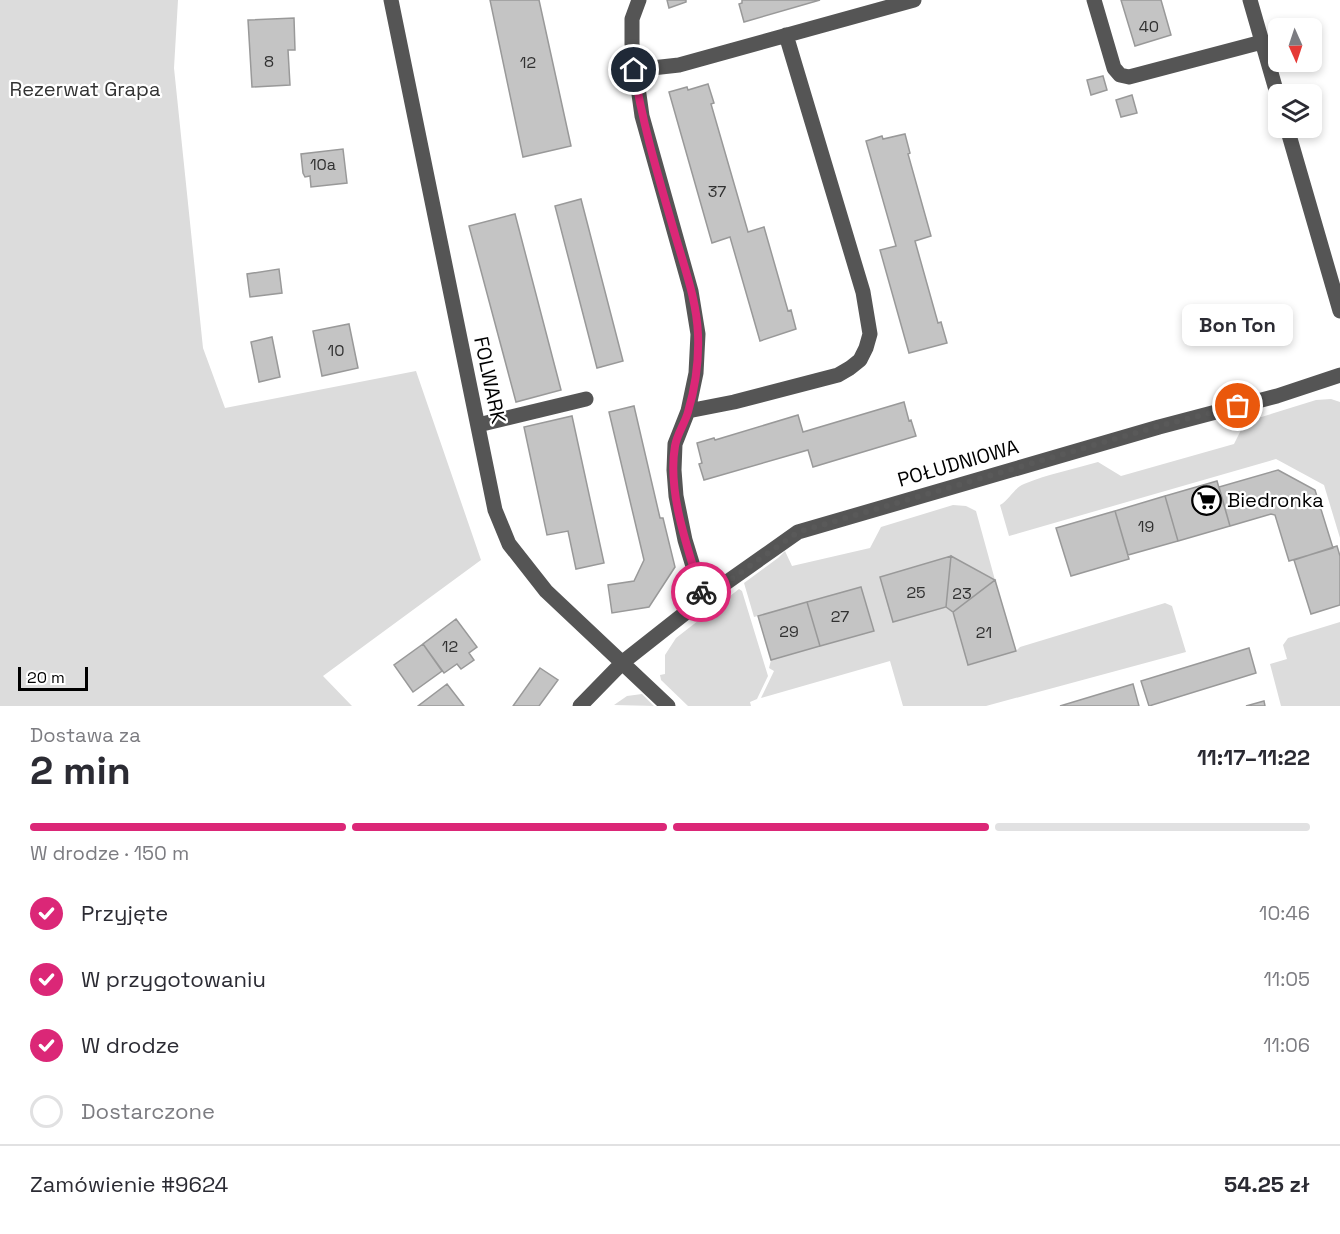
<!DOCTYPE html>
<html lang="pl">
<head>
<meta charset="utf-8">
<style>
	:root { --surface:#fff; --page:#f2f2f3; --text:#2b2b33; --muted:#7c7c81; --line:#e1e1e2; --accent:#db2777 }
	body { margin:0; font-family:"Space Grotesk",sans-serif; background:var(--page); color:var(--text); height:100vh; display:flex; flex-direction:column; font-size:22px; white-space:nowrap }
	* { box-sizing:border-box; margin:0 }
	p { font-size:20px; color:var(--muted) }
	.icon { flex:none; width:33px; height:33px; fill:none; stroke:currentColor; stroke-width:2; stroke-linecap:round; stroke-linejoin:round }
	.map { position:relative; height:706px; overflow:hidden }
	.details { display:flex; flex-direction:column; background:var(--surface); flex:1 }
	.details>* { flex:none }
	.needle { width:39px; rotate:177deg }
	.fabs { position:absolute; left:1268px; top:18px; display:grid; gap:12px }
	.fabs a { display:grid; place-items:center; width:54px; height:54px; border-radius:9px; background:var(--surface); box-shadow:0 3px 9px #0003; font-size:30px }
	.scale { position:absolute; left:18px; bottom:15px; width:70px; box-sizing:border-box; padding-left:6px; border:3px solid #000; border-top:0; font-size:16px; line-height:21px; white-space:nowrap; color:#000; -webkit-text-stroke:4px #fff; paint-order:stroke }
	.pin { position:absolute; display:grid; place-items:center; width:51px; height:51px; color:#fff; margin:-26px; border:3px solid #fff; border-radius:50%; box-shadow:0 2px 6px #0007 }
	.courier { position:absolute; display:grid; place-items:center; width:60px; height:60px; margin:-30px; border:4px solid #db2777; border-radius:50%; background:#fff; color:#222; box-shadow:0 2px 8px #0007 }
	.bubble { position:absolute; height:42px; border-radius:9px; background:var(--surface); box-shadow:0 3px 9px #0003; font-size:20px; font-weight:800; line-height:42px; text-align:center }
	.overview em { font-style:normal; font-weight:800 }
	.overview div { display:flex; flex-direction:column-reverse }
	.overview { display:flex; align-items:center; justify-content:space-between; height:102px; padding:0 30px }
	h1 { font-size:39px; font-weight:800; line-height:45px }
	.bar { display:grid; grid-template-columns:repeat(4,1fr); gap:9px 6px; align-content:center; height:72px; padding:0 30px }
	.bar i { height:8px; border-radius:4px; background:var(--line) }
	.bar .on { background:var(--accent) }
	.bar p { grid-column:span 4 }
	.line { display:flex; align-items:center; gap:15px; padding:0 30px; border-top:2px solid var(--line) }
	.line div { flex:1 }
	ol { padding:0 30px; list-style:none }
	li { display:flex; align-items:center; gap:18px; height:66px }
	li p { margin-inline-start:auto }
	li .icon { padding:6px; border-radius:50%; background:var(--accent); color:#fff; stroke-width:4 }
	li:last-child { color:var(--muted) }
	li i { width:33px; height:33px; border:3px solid var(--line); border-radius:50% }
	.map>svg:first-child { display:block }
	.green { fill:#dcdcdc }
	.building { fill:#c4c4c4; stroke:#999; stroke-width:1.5 }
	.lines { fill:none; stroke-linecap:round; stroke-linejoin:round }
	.minor { stroke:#555; stroke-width:15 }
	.done { stroke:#595959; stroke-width:6; stroke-dasharray:0 10.8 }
	.route { stroke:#db2777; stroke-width:8 }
	.labels { text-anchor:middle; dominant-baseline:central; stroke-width:4.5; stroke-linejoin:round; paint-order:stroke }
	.number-label { font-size:16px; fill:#313131 }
	.park-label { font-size:20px; fill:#333; stroke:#fff }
	.street-label { font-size:20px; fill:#000; stroke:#fff }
	.poi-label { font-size:20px; fill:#000; stroke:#fff; text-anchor:start }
</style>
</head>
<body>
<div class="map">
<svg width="1340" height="706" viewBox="0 0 1340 706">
	<rect width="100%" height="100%" fill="#fff"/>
	<path class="green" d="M0 0H178L174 68 203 348 225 408 416 371 481 560 323 676 352 706H0Z
		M1331 399 1340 402V538L1324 485 1276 459 1009 536 1000 505C1009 500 1014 488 1024 484 1048 474 1074 469 1098 462L1121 476 1234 444 1245 422 1316 400Z
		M953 505 966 506 976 511 995 580 951 556 880 577 893 622 946 607 953 612 969 665 1016 651 1020 647 1165 603 1172 606 1186 652 986 706H903L890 661 761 698 774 671 769 668 771 660 874 630 861 587 754 617 744 583 778 558 785 551 792 566 870 548 881 527Z
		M739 589 742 591 768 676 757 699 750 702 751 706H688L661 680 660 675 665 674V655L676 638Z
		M1340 622V706H1281L1270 664 1287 659 1283 645 1288 638Z
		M642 694 654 706 614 705 627 696Z"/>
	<path class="building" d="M490 0H539L571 146 523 157Z
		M667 0H686V2L669 8Z
		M742 0H820L744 22 739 4 742 3Z
		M1121 0H1161L1171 35 1135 46Z
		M294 18 295 50H288L290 85 252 87 248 20Z
		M1103 76 1107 90 1091 95 1087 80Z
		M708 84 714 103 711 104 748 232 764 227 788 311 791 310 796 329 760 341 730 237 712 243 669 92 687 87 688 90Z
		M1132 95 1137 113 1121 117 1116 100Z
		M905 134 910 153 908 154 931 236 915 241 938 323 941 322 947 343 909 353 880 250 896 246 866 141 882 136 883 139Z
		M343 149 347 183 311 187 310 176 305 177 303 173 301 154Z
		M581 199 623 361 597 368 555 206Z
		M515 214 561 390 516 402 469 226Z
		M279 269 282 293 250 297 247 274Z
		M349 324 358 368 322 376 313 331Z
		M272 337 280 377 259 382 251 342Z
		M904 402 909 421 911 420 916 436 813 467 808 450 704 480 699 464 702 463 697 443 714 438 715 440 798 415 803 432Z
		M634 406 660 518H663L675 567 649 607 612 613 608 585 634 581 644 560 609 412Z
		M572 416 604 563 576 569 568 531 547 535 524 427Z
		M1278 470 1315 490 1333 548 1289 561 1275 515 1271 514 1230 526 1219 487Z
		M1217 481 1230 526 1178 541 1165 496Z
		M1165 496 1178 541 1128 555 1115 511Z
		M1115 511 1129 559 1071 576 1056 528Z
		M1337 546 1340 556V605L1311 614 1294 560Z
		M951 556 995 580 953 612 946 607Z
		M951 556 946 607 893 622 880 577Z
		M995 580 1016 651 968 665 953 612Z
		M861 587 874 631 820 646 807 602Z
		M807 602 820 646 771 660 758 616Z
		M456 619 477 647 469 653 474 660 461 669 457 664 444 673 423 644Z
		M423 644 442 671 413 692 394 665Z
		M1249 648 1256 673 1149 706 1141 681Z
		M540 668 558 680 539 706H513Z
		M447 684 464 706H418Z
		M1133 684 1139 706H1060Z
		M1264 701 1265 706H1246Z"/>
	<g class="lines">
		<path class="minor" d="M391 0 495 510 509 544 546 591 668 706
			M639 0 632 19V44L642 116 691 291 698 334 696 373 688 411 675 444 674 470 676 496 685 540 703 599
			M1094 0 1114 68 1120 75 1129 77 1262 42
			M1250 0 1278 97
			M634 70 679 65 914 0
			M1287 128 1340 311
			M688 411 734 402 838 375 850 368 860 360 866 348 870 334 863 292 786 35
			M478 425 586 399
			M580 706 623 662 703 599 798 532 1159 427 1277 396 1340 375"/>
	</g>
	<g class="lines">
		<path class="done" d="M701 592 703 599 798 532 1159 426 1238 406"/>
		<path class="route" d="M634 70C643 127 660 182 676 238 685 269 697 302 698 335 699 360 695 388 688 412 685 423 677 434 675 446 667 492 688 549 701 592"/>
	</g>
	<defs>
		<symbol id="supermarket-ring" viewBox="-11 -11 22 22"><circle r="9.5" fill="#fff" stroke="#000" stroke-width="1.5"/><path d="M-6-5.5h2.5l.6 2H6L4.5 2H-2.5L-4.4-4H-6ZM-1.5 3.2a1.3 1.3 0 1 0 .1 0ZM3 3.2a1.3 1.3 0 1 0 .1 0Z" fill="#000"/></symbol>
	</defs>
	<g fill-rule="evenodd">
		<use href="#supermarket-ring" x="1190" y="484" width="33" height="33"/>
	</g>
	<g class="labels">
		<g class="number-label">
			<text x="1149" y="26">40</text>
			<text x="269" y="61">8</text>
			<text x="528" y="62">12</text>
			<text x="323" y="164">10a</text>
			<text x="717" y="191">37</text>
			<text x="336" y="350">10</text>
			<text x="1146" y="526">19</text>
			<text x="916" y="592">25</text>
			<text x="962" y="593">23</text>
			<text x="840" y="616">27</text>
			<text x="789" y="631">29</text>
			<text x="984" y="632">21</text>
			<text x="450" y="646">12</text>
		</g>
		<g class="park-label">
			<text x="85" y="89">Rezerwat Grapa</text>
		</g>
		<g class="street-label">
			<text transform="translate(490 380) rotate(78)">FOLWARK</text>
			<text transform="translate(958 463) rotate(-16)">POŁUDNIOWA</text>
		</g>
		<g class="poi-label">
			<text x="1227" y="500">Biedronka</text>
		</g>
	</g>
</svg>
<div class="fabs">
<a><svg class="needle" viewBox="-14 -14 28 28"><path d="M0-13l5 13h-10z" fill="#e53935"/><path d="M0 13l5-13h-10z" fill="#7c7c81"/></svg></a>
<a><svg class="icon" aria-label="layers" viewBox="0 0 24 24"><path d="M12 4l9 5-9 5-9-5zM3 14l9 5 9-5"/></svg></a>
</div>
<div class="scale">20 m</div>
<div class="pin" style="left:1238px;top:406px;background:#ea580c"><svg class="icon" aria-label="bag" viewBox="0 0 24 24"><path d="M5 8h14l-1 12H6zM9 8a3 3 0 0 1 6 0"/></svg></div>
<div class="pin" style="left:634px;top:70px;background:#1f2937"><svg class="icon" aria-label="home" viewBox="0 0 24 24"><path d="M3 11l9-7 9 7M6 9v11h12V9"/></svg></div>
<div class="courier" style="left:701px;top:592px"><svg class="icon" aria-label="bike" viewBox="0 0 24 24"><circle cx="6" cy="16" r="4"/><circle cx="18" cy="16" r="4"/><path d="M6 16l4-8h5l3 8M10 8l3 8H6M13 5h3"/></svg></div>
<div class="bubble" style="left:1182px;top:304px;width:111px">Bon Ton</div>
</div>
<section class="details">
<div class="overview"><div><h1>2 min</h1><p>Dostawa za</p></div><em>11:17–11:22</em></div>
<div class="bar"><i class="on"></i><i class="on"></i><i class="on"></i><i></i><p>W drodze · 150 m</p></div>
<ol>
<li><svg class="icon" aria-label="check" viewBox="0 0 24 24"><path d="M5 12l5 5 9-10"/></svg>Przyjęte<p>10:46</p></li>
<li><svg class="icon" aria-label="check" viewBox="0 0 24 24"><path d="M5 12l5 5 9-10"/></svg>W przygotowaniu<p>11:05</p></li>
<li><svg class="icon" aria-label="check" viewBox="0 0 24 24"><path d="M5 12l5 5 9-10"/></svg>W drodze<p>11:06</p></li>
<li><i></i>Dostarczone</li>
</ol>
<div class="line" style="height:78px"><div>Zamówienie #9624</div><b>54.25 zł</b></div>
</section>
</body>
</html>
